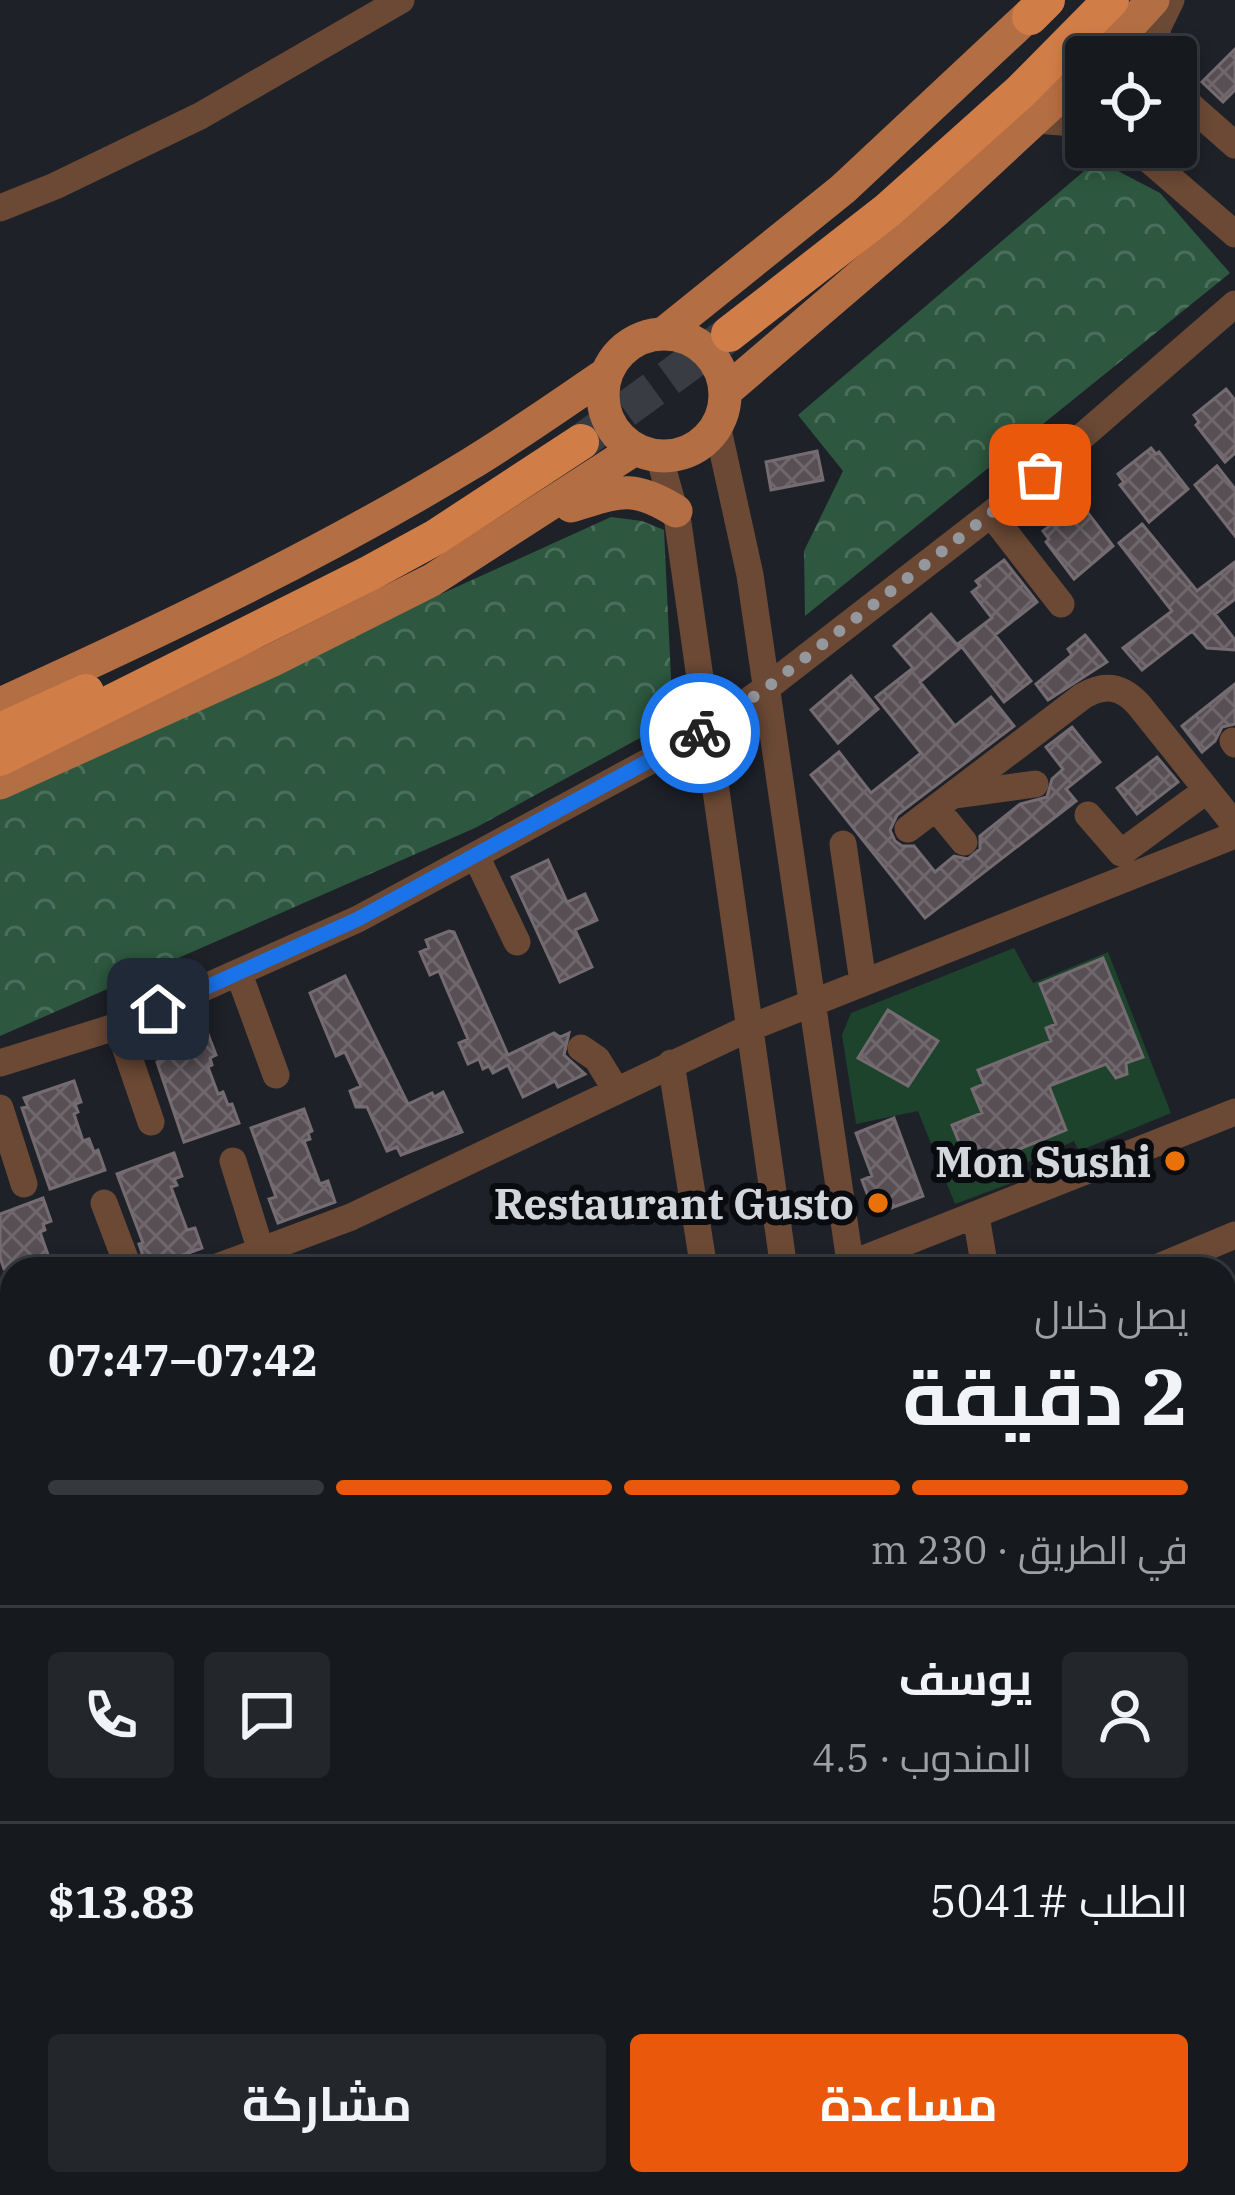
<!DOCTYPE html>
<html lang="ar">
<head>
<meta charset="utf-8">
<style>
	:root { --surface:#16191e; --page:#23262b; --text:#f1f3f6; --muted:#9ea0a4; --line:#35383c; --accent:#ea580c }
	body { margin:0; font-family:"IBM Plex Serif",Cairo,serif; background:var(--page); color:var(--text); direction:rtl; height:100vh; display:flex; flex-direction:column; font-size:45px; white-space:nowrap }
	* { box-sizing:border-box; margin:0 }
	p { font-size:39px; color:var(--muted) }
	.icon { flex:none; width:66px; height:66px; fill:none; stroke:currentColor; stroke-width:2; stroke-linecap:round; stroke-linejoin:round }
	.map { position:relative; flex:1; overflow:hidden; direction:ltr }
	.details { position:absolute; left:0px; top:1257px; width:1236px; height:939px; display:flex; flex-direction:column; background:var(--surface); border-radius:36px 36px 0 0; box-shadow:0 6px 18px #0003,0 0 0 3px var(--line); direction:rtl }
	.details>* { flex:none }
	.tools { position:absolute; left:1065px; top:36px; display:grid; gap:24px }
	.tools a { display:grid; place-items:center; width:132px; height:132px; border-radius:12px; background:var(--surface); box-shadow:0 6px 18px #0003,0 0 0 3px var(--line); font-size:60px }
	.pin { position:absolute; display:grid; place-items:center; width:102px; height:102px; color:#fff; margin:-51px; border-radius:24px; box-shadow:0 6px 18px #0006 }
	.courier { position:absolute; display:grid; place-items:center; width:120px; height:120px; margin:-60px; border:9px solid #1a73e8; border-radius:50%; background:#fff; color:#222; box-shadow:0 3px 15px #0007 }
	.overview em { font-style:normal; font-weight:700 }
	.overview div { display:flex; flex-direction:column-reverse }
	.overview { display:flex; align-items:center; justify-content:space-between; height:204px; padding:0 48px }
	h1 { font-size:78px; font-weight:700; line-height:90px }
	.bar { display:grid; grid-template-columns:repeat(4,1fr); gap:18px 12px; align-content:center; height:144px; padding:0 48px }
	.bar i { height:15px; border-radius:9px; background:var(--line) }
	.bar .active { background:var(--accent) }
	.bar p { grid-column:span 4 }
	.line { display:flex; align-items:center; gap:30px; padding:0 48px; border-top:3px solid var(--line) }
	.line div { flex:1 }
	.round { display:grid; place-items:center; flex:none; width:126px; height:126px; border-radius:12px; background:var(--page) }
	.primary-button { display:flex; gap:24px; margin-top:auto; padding:24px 48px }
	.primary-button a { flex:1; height:138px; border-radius:12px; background:var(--accent); color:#fff; font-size:48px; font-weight:700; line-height:138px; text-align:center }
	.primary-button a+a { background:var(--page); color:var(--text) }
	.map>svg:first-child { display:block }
	.forest { fill:url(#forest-crowns) }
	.green { fill:#1d432d }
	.building { fill:url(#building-cross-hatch); stroke:#756c72; stroke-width:3 }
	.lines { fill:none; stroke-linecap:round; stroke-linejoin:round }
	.highway-tunnel { stroke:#393c43; stroke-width:36; stroke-dasharray:36 18; stroke-linecap:butt }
	.minor { stroke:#6b4935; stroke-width:27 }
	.major { stroke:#b46e43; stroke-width:33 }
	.highway { stroke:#d17d48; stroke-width:36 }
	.done { stroke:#94979c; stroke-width:12; stroke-dasharray:0 21.6 }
	.route { stroke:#1a73e8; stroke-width:15 }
	.food-dot { fill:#e8710a; stroke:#090b0e; stroke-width:4.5 }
	.labels { text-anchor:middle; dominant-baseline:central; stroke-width:12; stroke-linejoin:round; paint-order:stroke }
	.poi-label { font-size:42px; font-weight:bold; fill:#d3d6db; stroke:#090b0e; text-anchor:end }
</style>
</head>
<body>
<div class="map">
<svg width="1235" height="2195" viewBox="0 0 1235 2195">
	<defs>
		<pattern id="forest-crowns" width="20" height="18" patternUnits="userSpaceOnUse" patternTransform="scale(3)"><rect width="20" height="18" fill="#2d583f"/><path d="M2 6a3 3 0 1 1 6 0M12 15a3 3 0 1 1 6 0" fill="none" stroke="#4b6f5a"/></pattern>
		<pattern id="building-cross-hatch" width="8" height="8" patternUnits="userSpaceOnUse" patternTransform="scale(3)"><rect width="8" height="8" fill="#574f54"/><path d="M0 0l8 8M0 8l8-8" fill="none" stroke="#6e686c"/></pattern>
	</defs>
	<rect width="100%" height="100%" fill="#1e2128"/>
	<path class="forest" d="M1097 160 1160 193 1230 273 805 616 804 551 843 471 798 415Z
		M611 517 642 521 664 530 673 720 475 828 0 1036V794Z"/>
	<path class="green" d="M1014 948 1033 983 1108 952 1171 1113 1079 1151 1074 1141 1024 1164 1027 1177 955 1204 918 1111 856 1124 842 1035 851 1013Z"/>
	<path class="building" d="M1235 49V90L1223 102 1202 82Z
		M1226 389 1235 400V453L1225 462 1196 425 1199 422 1194 415Z
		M1151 448 1156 454 1159 452 1188 489 1149 522 1120 485 1124 482 1118 474Z
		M817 451 823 480 771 490 766 462Z
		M1217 466 1235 489V536L1195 485Z
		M1076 505 1081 512 1085 509 1113 546 1074 579 1046 542 1049 539 1043 531Z
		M1142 524 1197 591 1235 562V599L1215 614 1235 640V650L1207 648 1192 631 1142 670 1123 648 1172 611 1119 543Z
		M1004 560 1037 602 995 635 1031 681 1004 702 959 643 992 618 972 592 980 586 976 581Z
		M931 614 960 648 920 682 955 726 991 697 1014 726 897 815 890 830 895 841 902 846H914L935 872 954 856 968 859 980 849V836L1020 804 1047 797 1052 779 1063 769 1046 747 1072 727 1100 762 1066 789 1076 801 925 918 811 775 839 752 871 793 921 753 876 697 913 668 894 646Z
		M1085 635 1107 662 1048 700 1036 684 1072 655 1068 649Z
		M851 676 878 709 838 743 811 710Z
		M1235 684V724L1222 727 1215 741 1202 752 1182 726Z
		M1157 757 1178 782 1137 814 1117 788Z
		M548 860 567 902 585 894 597 920 575 930 592 967 560 982 512 877Z
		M449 931 454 932 508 1055 554 1033 560 1037 569 1033 564 1055 585 1074 558 1087 555 1081 523 1097 508 1065 493 1073 489 1066 483 1069 479 1059 468 1064 459 1043 468 1039 439 971 430 975 420 952 429 948 426 940Z
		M1103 958 1143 1057 1126 1063 1127 1074 1116 1078 1106 1064 1049 1086 1066 1130 970 1169 952 1125 982 1113 972 1089 984 1084 978 1070 1051 1041 1046 1028 1056 1024 1040 984Z
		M345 976 408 1104 432 1093 434 1097 443 1092 462 1132 401 1155 397 1147 387 1151 367 1107H356L350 1091 361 1086 345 1052 336 1056 310 993Z
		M888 1010 938 1041 908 1086 858 1058Z
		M208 1034 216 1055 210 1058 212 1065 208 1067 218 1094 223 1092 228 1105 232 1104 239 1123 184 1142 157 1062 162 1060 159 1051Z
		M74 1081 81 1102 75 1104 78 1112 74 1114 83 1141 89 1139 94 1152 98 1150 105 1170 50 1189 22 1108 28 1107 24 1098Z
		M304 1109 312 1131 308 1133 310 1139 304 1141 320 1184 328 1181 335 1202 278 1223 269 1199 276 1197 251 1128Z
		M894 1118 923 1196 875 1214 862 1180 872 1176 856 1133Z
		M174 1153 182 1176 174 1179 177 1185 171 1187 187 1230 195 1228 202 1248 147 1268 139 1244 143 1243 117 1174Z
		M43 1198 51 1221 43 1224 45 1230 40 1232 53 1269H4L0 1257V1214Z"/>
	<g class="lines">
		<path class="highway-tunnel" d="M581 442 729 334"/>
		<path class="minor" d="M1159 57 1157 29 1171 0
			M1176 93 1235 145
			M1036 120 1086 124
			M1134 147 1235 234
			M0 208 55 186 200 116 401 0
			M717 425 750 575 851 1269
			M659 456 678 523 784 1269
			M991 514 1061 604
			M1233 741 1235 744
			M956 795 1035 784
			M936 808 964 842
			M1088 815 1121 853 1207 790
			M908 829 1083 696C1105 683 1122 686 1139 705L1235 825
			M843 844 863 982
			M476 856 517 942
			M239 974 276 1075
			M118 1026 151 1122
			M581 1048 597 1059 616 1090
			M0 1063 118 1026 358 919 705 731 765 689 1009 500 1235 304
			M671 1063 704 1269
			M0 1108 24 1184
			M233 1161 261 1251
			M104 1203 129 1269
			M976 1216 985 1269
			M212 1269 351 1217 747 1029 1235 835
			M838 1269 1235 1112
			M1154 1269 1235 1235
			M0 1344 12 1340
			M1224 1403 1235 1398
			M1224 1505 1235 1500
			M0 1577 12 1576
			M1233 1587 1235 1599
			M0 1705 12 1704
			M0 1810 12 1807
			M1224 1814 1235 1812
			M1224 1888 1235 1886
			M0 1911 12 1909
			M1224 1994 1235 1993
			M2 2000 12 2073
			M1224 2109 1235 2195
			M0 2122 12 2121
			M131 2184 132 2195
			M356 2184 359 2195
			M828 2184 829 2195
			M918 2184 920 2195
			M991 2184 993 2195
			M587 2195 654 2186 690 2195
			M1108 2195 1182 2184"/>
		<path class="major" d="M1101 57 1153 0
			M664 333 843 189 1045 0
			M603 395a61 61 0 1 1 122 0a61 61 0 1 1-122 0Z
			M726 391 937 210 1086 72
			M571 506C618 492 631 483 676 511
			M0 704C159 632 318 556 467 466 515 437 560 405 606 374
			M0 783 271 661 432 580 635 449"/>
		<path class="highway" d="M1030 17 1047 0
			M729 334 888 210 1020 92 1111 0
			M0 731 86 692
			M0 758 370 573 436 537 581 442"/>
	</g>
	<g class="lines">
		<path class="done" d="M700 733 765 689 1040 475"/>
		<path class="route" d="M158 1009 358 919 700 733"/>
	</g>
	<g class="food-dot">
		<circle cx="1175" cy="1161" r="12"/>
		<circle cx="878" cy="1203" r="12"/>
	</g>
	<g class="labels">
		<g class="poi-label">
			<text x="1151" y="1161">Mon Sushi</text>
			<text x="854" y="1203">Restaurant Gusto</text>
		</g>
	</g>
</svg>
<div class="tools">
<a><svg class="icon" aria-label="locate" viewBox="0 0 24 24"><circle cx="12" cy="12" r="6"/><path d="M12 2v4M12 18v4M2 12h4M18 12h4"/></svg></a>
</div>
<div class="pin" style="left:1040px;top:475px;background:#ea580c"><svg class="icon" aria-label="bag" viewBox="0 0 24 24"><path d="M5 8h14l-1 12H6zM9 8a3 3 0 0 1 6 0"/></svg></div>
<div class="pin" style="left:158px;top:1009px;background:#1f2937"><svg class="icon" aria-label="home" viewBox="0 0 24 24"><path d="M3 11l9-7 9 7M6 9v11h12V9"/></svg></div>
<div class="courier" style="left:700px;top:733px"><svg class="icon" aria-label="bike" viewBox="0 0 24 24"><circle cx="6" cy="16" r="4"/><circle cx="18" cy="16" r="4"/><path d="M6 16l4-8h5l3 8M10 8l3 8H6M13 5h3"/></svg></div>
<section class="details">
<div class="overview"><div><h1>2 دقيقة</h1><p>يصل خلال</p></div><em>07:42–07:47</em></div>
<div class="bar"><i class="active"></i><i class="active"></i><i class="active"></i><i></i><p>في الطريق · 230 m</p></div>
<div class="line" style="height:216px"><a class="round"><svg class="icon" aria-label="person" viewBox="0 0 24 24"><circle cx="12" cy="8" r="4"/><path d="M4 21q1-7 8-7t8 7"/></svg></a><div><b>يوسف</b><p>المندوب · 4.5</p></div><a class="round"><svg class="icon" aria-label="chat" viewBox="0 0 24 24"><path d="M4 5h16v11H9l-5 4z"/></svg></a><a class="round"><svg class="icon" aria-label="phone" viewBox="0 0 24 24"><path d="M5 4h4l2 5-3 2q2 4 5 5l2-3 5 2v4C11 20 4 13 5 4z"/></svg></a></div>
<div class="line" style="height:156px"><div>الطلب #5041</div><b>$13.83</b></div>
<div class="primary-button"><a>مساعدة</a><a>مشاركة</a></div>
</section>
</div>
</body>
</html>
